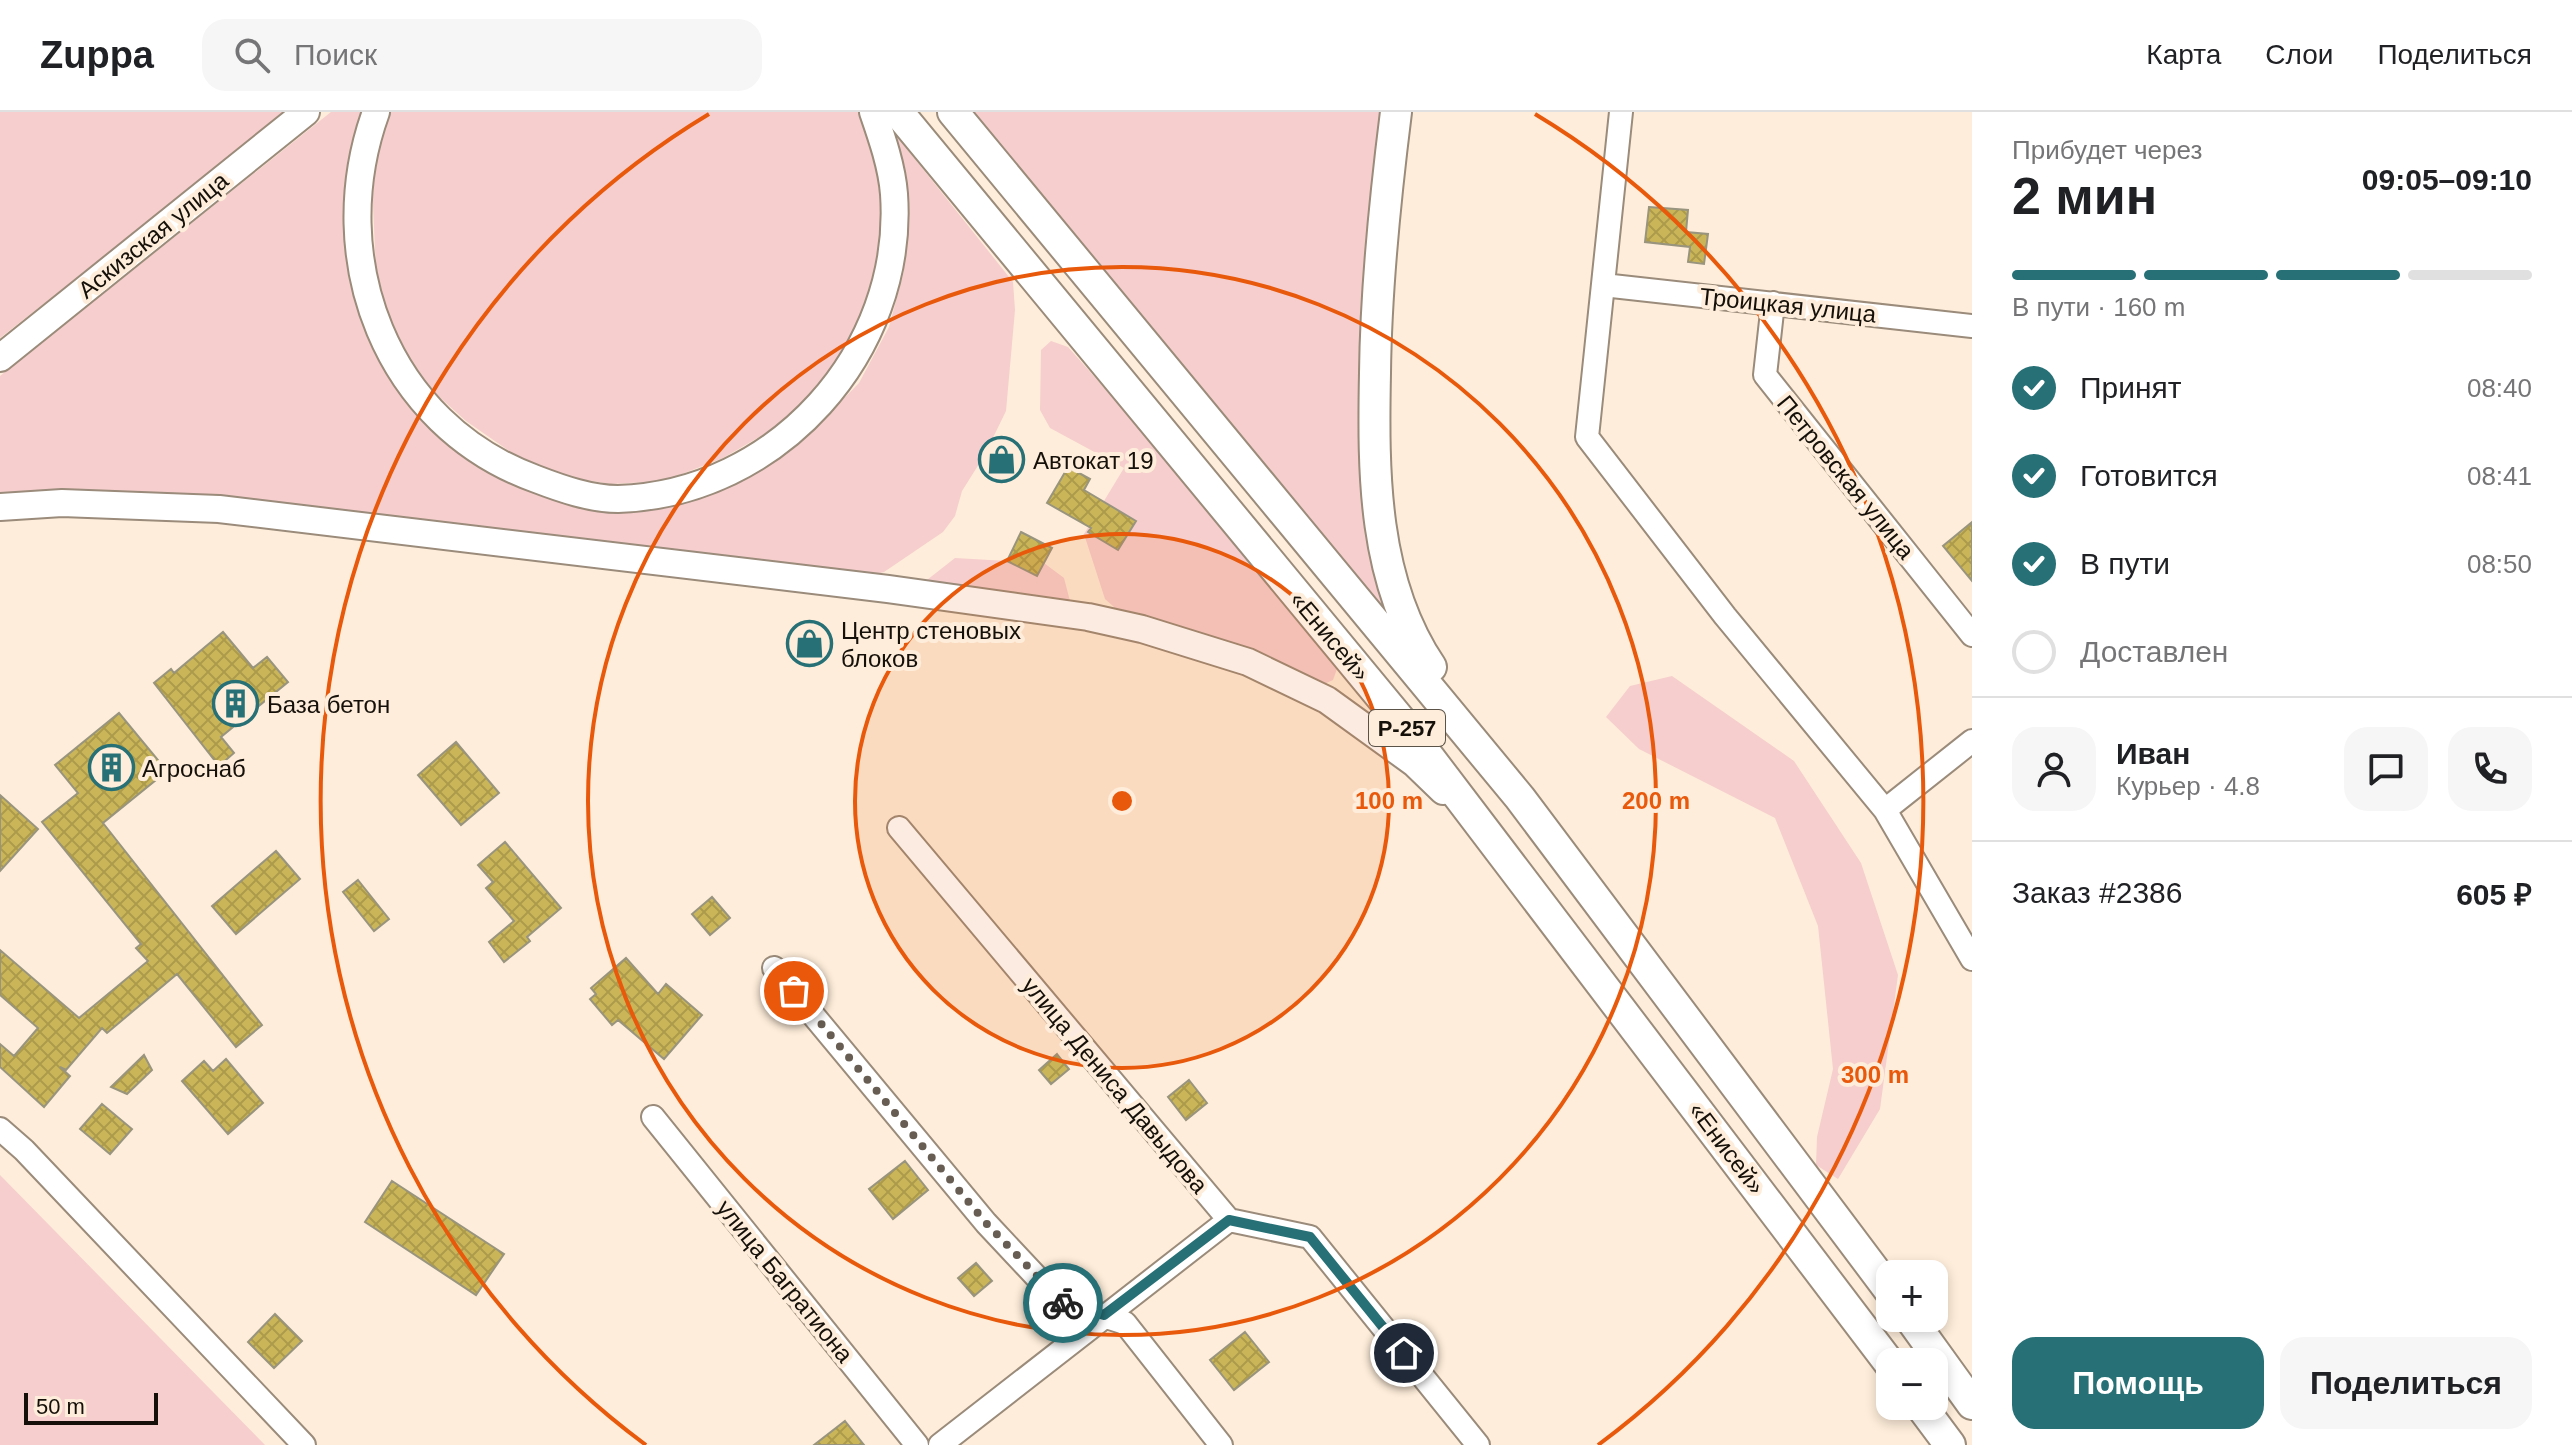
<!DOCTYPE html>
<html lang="ru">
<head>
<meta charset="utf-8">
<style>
	:root { --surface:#fff; --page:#f6f6f6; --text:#202124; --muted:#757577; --line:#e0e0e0; --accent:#267076 }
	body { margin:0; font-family:Arial,sans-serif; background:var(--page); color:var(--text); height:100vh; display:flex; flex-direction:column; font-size:30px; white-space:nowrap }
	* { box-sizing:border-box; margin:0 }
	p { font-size:26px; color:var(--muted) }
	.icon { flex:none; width:44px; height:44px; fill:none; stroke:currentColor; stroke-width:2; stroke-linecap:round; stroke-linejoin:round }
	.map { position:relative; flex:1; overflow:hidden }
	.drawer { display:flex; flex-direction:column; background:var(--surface); width:600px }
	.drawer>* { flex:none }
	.buttons { position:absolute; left:1876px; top:1148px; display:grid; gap:16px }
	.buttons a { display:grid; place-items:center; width:72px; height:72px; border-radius:16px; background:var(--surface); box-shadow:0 4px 12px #0003; font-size:40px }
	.scale { position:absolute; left:24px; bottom:20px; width:134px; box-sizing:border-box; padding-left:8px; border:4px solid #151009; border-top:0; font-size:22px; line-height:28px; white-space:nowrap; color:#151009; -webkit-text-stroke:6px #feedda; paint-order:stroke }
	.pin { position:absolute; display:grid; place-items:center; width:68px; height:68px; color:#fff; margin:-34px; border:4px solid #fff; border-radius:50%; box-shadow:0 2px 8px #0007 }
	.courier { position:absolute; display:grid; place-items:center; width:80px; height:80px; margin:-40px; border:6px solid #267076; border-radius:50%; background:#fff; color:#222; box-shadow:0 2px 10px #0007 }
	.overview em { font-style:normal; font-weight:800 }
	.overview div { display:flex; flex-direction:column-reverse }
	.overview { display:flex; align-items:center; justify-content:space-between; height:136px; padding:0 40px }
	h1 { font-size:52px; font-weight:800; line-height:60px }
	.bar { display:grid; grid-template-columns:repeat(4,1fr); gap:12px 8px; align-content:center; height:96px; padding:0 40px }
	.bar i { height:10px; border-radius:6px; background:var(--line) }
	.bar .on { background:var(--accent) }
	.bar p { grid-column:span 4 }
	.line { display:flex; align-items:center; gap:20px; padding:0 40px; border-top:2px solid var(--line) }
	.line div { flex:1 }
	.round { display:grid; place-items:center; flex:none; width:84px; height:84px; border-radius:24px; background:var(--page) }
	ol { padding:0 40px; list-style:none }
	li { display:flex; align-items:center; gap:24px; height:88px }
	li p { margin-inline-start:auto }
	li .icon { padding:8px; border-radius:50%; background:var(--accent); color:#fff; stroke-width:4 }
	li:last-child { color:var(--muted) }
	li i { width:44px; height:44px; border:4px solid var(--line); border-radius:50% }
	.cta { display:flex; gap:16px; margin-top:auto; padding:16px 40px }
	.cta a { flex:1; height:92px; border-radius:24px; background:var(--accent); color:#fff; font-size:32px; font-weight:800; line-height:92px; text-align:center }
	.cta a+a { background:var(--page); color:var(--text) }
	header { display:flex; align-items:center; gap:48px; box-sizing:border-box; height:112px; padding:0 40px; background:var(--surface); border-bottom:2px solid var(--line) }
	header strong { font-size:38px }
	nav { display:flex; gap:44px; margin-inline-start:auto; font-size:28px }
	.search { width:560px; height:72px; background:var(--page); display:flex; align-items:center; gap:20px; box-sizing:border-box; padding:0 28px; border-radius:24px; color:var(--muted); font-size:30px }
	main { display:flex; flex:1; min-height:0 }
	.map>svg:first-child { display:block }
	.green { fill:#f6cecd }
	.building { fill:url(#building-cross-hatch); stroke:#98947e; stroke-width:2 }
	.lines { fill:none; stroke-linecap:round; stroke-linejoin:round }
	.minor-casing { stroke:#9a8b7a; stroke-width:26 }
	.major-casing { stroke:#9a8b7a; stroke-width:30 }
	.highway-casing { stroke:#9a8b7a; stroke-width:34 }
	.minor { stroke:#fff; stroke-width:22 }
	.major { stroke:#fff; stroke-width:26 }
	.highway { stroke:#fff; stroke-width:30 }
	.done { stroke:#675d52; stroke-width:8; stroke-dasharray:0 14.4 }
	.route { stroke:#267076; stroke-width:10 }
	.ring { fill:none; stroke:#e8590c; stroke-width:4 }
	.labels { text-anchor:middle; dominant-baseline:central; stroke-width:8; stroke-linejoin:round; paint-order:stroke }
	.shield { fill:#feedda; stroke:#5b5248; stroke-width:2 }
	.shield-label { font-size:22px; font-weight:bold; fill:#151009 }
	.street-label { font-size:24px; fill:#151009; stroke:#feedda }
	.poi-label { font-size:24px; fill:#151009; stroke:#feedda; text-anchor:start }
	.centre { fill:#e8590c; stroke:#feedda; stroke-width:4 }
	.ring-label { font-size:24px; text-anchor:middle; font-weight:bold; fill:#e8590c; stroke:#feedda; stroke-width:8; stroke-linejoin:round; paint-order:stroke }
</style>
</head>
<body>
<header>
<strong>Zuppa</strong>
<div class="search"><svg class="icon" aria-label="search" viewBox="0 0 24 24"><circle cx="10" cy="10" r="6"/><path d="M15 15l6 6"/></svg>Поиск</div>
<nav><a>Карта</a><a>Слои</a><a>Поделиться</a></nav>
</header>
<main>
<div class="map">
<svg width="1972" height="1333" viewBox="0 0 1972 1333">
	<defs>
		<pattern id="building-cross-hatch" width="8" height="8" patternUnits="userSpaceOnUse" patternTransform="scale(2)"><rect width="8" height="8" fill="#cab659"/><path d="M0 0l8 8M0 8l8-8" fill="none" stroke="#ad9b4c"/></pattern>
	</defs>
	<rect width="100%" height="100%" fill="#feedda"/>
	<path class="green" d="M0 0H289L0 226Z
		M331 0H362L348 57 405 285 554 387 742 364 812 319 859 271 889 215 904 159V77L891 17 1013 170 1015 198 1006 299 984 344 962 379 955 404 943 420 884 460 863 466 0 385V264Z
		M383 0H860L871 25 879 70 883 154 869 213 797 303 723 346 664 369 611 372 567 365 518 345 466 309 426 273 391 217 376 159 373 93 374 25Z
		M963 0H1388L1371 410 1389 516Z
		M1051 229 1068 235 1274 467 1338 554 1333 568 1322 573 1114 502V495L1105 487 1084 422 1124 356 1050 316 1040 298 1041 238Z
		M955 446 1007 449 1037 464 1044 451 1064 466 1071 493 918 475Z
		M1672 564 1794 649 1861 751 1898 863 1880 997 1838 1067 1816 1053 1817 1025 1833 957 1818 814 1775 706 1639 637 1606 605 1630 574Z
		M0 1063 265 1333H0Z"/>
	<path class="building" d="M1649 95 1688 98 1686 120 1708 122 1704 152 1688 150 1690 135 1645 130Z
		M1068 355 1090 367 1084 378 1136 409 1118 438 1088 420 1091 416 1047 391Z
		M1972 410V469L1943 434Z
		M1021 420 1052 436 1037 464 1007 449Z
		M223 520 253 556 267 545 288 570 221 625 234 641 219 654 154 571 171 557 174 561Z
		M119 601 167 659 103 711 262 913 236 935 177 862 107 921 102 916 66 958 60 955 70 964 44 995 0 955V932L14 944 38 916 0 883V838L79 906 148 849 136 836 141 832 42 710 78 681 55 653Z
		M456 630 499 681 461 713 418 663Z
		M0 683 38 717 0 759Z
		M505 730 561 796 527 825 530 829 504 850 489 830 514 809 486 776 493 770 478 753Z
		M276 739 300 767 236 822 212 794Z
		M358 768 389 807 374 819 343 780Z
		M712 785 730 806 710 823 692 802Z
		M626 846 658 882 666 872 702 903 664 947 618 908 612 913 590 887 596 882 591 876Z
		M1057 942 1069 957 1051 972 1039 958Z
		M144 943 152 958 127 982 111 975Z
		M226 947 263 991 228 1022 182 969 204 949 213 959Z
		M1189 968 1207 991 1186 1008 1168 985Z
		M102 992 132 1017 110 1042 80 1017Z
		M905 1049 928 1078 893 1107 869 1077Z
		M392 1069 504 1142 476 1183 365 1110Z
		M976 1151 992 1169 974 1184 958 1166Z
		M275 1202 302 1229 274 1256 248 1230Z
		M1245 1220 1269 1250 1234 1278 1210 1248Z
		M845 1309 864 1333H814Z"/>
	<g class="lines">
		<defs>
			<path id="minor" d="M1621 0 1587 325 1725 504 1885 698 1972 847
				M1603 173 1972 214
				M1773 191 1765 263 1972 523
				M1885 698 1972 629
				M899 716 1229 1108 1310 1125 1478 1333
				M774 856 986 1111 1060 1190 1125 1211 1221 1333
				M653 1005 917 1333
				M0 1017 24 1038 304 1333
				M940 1333 1229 1108"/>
			<path id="major" d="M376 0C323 146 386 313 536 367 562 377 591 387 618 387 777 382 905 240 894 82 892 55 882 26 873 0
				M0 246 306 0
				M0 395 62 391 219 397 888 477 1088 505 1142 517 1248 550 1327 588 1414 651 1443 679"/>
			<path id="highway" d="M898 0 1406 615 1890 1252
				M953 0 1520 686 1890 1179
				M1396 0C1385 87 1376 173 1375 261 1373 361 1373 469 1431 555
				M1910 1206 1972 1292
				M1921 1294 1950 1333"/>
		</defs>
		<use href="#minor" class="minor-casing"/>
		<use href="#major" class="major-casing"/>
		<use href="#highway" class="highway-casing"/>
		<use href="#minor" class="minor"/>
		<use href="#major" class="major"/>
		<use href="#highway" class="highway"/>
	</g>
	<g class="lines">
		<path class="done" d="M794 879 986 1111 1063 1191"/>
		<path class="route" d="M1063 1191 1104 1203 1229 1108 1310 1125 1404 1241"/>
	</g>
	<circle cx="1122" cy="689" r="267" fill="#e8590c" fill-opacity=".12"/>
	<g class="ring">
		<circle cx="1122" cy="689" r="267"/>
		<circle cx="1122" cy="689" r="534"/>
		<path d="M646 1333A801 801 0 0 1 709 2M1535 2A801 801 0 0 1 1598 1333"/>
	</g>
	<defs>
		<symbol id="shop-ring" viewBox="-11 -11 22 22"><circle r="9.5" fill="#feedda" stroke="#267076" stroke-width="1.5"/><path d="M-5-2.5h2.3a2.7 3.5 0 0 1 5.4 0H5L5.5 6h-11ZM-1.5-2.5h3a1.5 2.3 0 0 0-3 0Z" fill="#267076"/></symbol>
		<symbol id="building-ring" viewBox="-11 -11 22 22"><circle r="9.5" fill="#feedda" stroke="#267076" stroke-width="1.5"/><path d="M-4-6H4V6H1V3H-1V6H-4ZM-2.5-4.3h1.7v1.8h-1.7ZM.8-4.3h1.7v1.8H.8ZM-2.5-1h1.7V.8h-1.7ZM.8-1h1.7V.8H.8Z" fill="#267076"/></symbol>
	</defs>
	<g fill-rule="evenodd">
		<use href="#shop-ring" x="976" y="322" width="51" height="51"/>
		<use href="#shop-ring" x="784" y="506" width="51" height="51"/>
		<use href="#building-ring" x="210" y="566" width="51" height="51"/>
		<use href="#building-ring" x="86" y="630" width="51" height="51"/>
	</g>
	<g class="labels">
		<rect class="shield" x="1369" y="598" width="76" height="36" rx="6"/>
		<g class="shield-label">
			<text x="1407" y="616">Р-257</text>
		</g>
		<g class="street-label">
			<text transform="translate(153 123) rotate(-39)">Аскизская улица</text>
			<text transform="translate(1788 193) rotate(6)">Троицкая улица</text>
			<text transform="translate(1846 365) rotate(51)">Петровская улица</text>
			<text transform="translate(1330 524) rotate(50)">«Енисей»</text>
			<text transform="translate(1115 973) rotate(50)">улица Дениса Давыдова</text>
			<text transform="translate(1727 1036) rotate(53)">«Енисей»</text>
			<text transform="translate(785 1169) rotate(51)">улица Багратиона</text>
		</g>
		<g class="poi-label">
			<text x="1033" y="348">Автокат 19</text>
			<text x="841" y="518">Центр стеновых<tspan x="841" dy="28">блоков</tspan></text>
			<text x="267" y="592">База бетон</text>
			<text x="142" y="656">Агроснаб</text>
		</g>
	</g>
	<circle cx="1122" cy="689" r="12" class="centre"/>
	<g class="ring-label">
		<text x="1389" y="697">100 m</text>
		<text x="1656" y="697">200 m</text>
		<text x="1875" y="971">300 m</text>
	</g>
</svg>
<div class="buttons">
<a>+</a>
<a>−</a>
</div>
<div class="scale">50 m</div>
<div class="pin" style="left:794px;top:879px;background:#ea580c"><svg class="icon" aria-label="bag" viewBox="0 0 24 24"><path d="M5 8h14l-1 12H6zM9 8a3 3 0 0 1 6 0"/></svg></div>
<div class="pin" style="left:1404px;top:1241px;background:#1f2937"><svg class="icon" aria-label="home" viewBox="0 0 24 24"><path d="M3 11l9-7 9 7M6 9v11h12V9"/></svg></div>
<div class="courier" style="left:1063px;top:1191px"><svg class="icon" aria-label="bike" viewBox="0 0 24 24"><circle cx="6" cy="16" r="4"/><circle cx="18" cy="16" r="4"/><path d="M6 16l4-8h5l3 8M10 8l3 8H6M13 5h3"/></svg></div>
</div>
<section class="drawer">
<div class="overview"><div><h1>2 мин</h1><p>Прибудет через</p></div><em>09:05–09:10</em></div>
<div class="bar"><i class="on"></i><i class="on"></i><i class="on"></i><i></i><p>В пути · 160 m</p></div>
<ol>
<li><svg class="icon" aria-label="check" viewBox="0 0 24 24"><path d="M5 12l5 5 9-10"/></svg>Принят<p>08:40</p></li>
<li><svg class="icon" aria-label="check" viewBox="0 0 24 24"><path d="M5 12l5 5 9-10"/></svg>Готовится<p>08:41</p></li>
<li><svg class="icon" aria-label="check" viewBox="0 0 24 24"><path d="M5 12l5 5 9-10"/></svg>В пути<p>08:50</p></li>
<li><i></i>Доставлен</li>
</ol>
<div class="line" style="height:144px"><a class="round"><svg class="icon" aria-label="person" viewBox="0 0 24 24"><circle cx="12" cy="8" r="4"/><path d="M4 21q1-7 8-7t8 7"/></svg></a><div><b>Иван</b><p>Курьер · 4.8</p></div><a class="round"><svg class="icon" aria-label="chat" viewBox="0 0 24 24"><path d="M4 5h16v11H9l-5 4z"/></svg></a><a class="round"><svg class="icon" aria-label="phone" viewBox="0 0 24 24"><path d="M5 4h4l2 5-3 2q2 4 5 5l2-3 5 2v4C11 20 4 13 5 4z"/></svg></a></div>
<div class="line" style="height:104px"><div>Заказ #2386</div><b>605 ₽</b></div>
<div class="cta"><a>Помощь</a><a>Поделиться</a></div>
</section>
</main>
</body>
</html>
